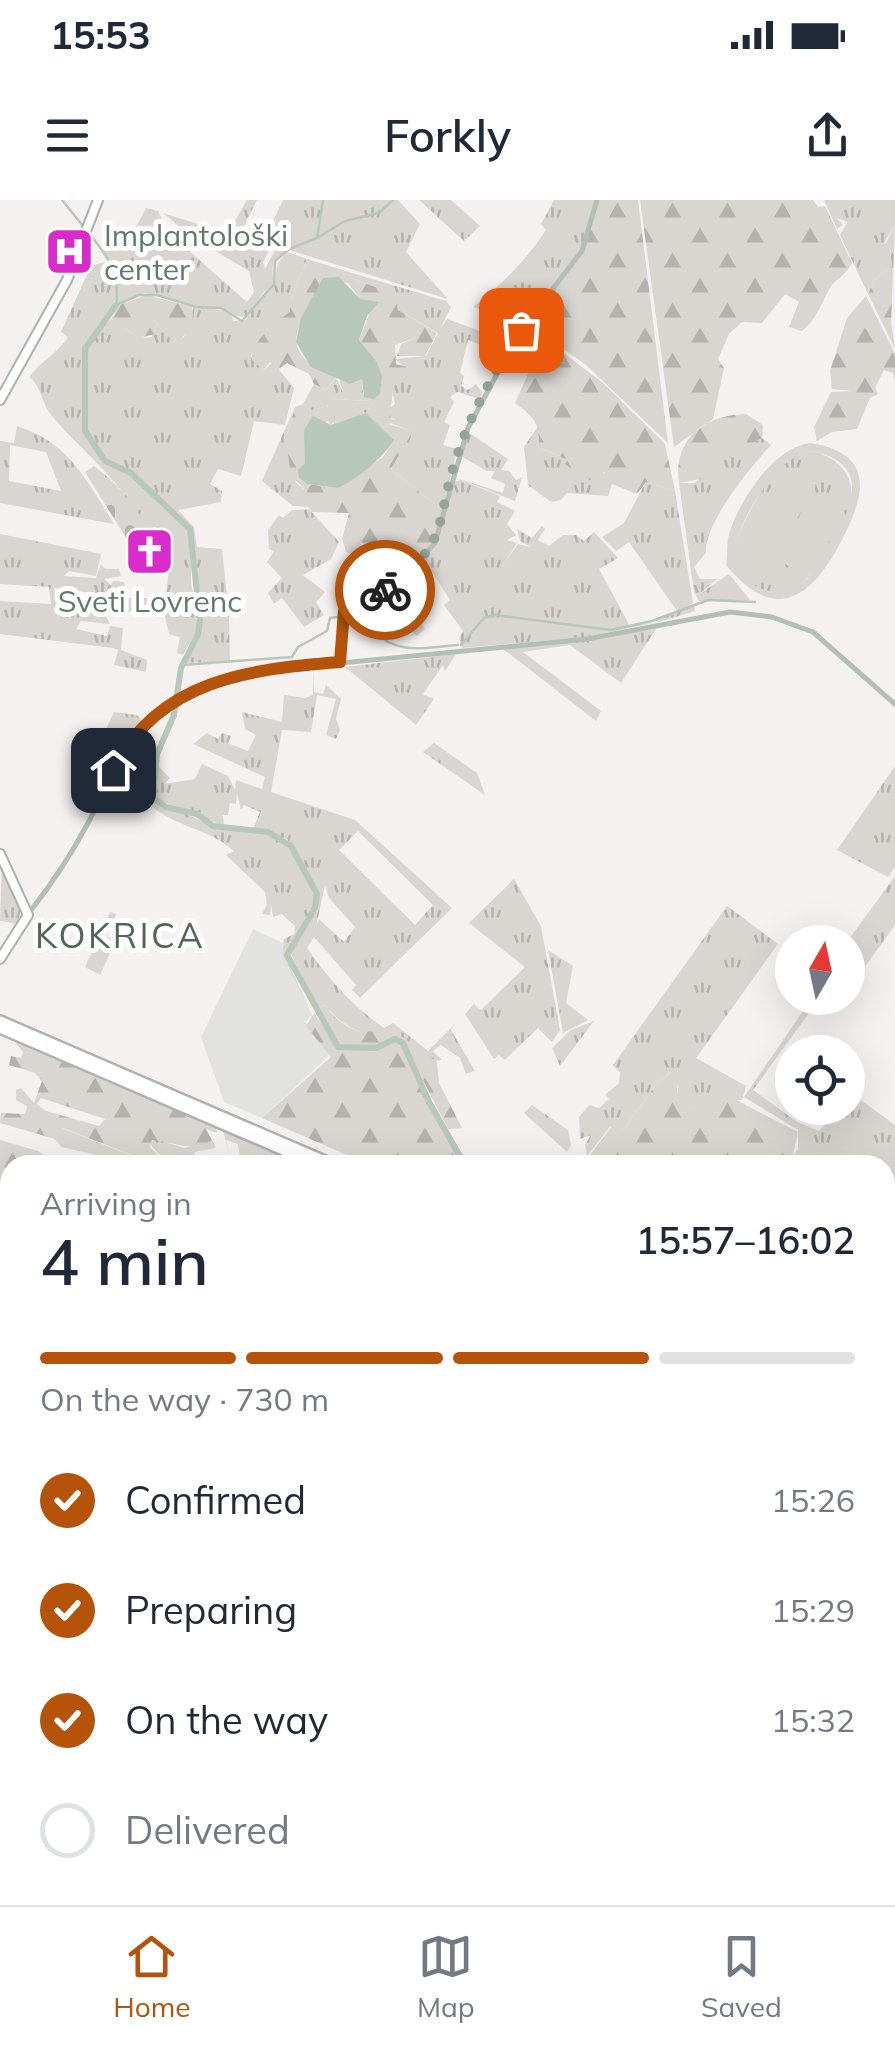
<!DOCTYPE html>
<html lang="en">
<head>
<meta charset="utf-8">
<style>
	:root { --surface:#fff; --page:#f2f2f3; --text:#1f2937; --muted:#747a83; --line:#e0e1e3; --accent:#b45309 }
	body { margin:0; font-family:Mulish,sans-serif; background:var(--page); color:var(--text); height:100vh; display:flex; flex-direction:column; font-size:38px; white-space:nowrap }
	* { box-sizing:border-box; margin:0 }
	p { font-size:32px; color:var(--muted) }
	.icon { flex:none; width:55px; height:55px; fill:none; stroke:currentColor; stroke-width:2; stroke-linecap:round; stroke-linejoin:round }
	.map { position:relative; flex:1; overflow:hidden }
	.sheet { position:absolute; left:0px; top:955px; width:895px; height:750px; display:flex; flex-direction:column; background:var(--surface); border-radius:30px 30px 0 0; box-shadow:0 10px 40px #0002 }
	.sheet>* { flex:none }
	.needle { width:65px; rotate:9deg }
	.fabs { position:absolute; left:775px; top:725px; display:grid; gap:20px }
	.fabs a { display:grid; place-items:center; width:90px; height:90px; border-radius:50%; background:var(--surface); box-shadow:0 10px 40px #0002; font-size:50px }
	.pin { position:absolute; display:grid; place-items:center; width:85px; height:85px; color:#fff; margin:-42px; border-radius:20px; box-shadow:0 5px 15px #0006 }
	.courier { position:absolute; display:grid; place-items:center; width:100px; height:100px; margin:-50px; border:8px solid #b45309; border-radius:50%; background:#fff; color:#222; box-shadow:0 2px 12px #0007 }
	.summary em { font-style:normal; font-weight:600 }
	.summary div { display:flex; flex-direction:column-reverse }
	.summary { display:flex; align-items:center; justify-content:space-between; height:170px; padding:0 40px }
	h1 { font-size:65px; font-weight:600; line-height:75px }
	.bar { display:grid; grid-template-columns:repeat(4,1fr); gap:15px 10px; align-content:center; height:120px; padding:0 40px }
	.bar i { height:12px; border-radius:8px; background:var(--line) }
	.bar .selected { background:var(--accent) }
	.bar p { grid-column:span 4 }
	ol { padding:0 40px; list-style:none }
	li { display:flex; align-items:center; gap:30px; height:110px }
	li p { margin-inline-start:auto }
	li .icon { padding:10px; border-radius:50%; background:var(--accent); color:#fff; stroke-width:4 }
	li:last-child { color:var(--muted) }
	li i { width:55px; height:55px; border:5px solid var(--line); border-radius:50% }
	.status { display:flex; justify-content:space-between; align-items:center; height:70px; padding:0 50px; background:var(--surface); direction:ltr }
	.status svg { height:28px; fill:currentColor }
	header { display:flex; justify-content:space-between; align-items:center; height:130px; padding:0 40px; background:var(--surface); font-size:45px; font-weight:600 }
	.tabs { display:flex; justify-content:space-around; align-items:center; height:140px; border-top:2px solid var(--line); background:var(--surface); font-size:28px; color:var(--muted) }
	.tabs a { display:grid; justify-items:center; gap:5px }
	.tabs .selected { color:var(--accent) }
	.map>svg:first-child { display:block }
	.built { fill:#e2e2e1 }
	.grass { fill:url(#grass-tufts); fill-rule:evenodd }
	.forest { fill:url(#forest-firs); fill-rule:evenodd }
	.cemetery { fill:url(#cemetery-stones) }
	.pitch { fill:#d9d5d0; fill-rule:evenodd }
	.water { fill:#b7c7b9 }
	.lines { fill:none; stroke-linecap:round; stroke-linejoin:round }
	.stream { stroke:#b7c7b9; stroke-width:2.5 }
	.river { stroke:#b7c7b9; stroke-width:6 }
	.major-casing { stroke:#a9b3ac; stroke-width:12 }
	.highway-casing { stroke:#abb3ad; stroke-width:14 }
	.minor { stroke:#b4beb7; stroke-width:5 }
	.major { stroke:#fff; stroke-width:8 }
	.highway { stroke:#fff; stroke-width:9 }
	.done { stroke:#95a498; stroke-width:10; stroke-dasharray:0 18 }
	.route { stroke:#b45309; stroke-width:12 }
	.labels { text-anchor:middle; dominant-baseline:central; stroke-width:10; stroke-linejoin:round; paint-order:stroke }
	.poi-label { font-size:30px; fill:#617b68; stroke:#fff; text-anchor:start }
	.quarter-label { font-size:35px; letter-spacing:2.5px; fill:#526658; stroke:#fff }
</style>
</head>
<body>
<div class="status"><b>15:53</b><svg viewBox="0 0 49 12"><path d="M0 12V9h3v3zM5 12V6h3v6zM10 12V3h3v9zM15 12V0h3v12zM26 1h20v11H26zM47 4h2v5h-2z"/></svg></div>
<header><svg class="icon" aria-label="menu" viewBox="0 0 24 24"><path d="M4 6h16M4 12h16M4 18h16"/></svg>Forkly<svg class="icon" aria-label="share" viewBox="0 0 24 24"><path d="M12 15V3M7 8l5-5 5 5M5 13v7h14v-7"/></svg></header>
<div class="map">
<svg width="895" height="1705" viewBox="0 0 895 1705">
	<defs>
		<pattern id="grass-tufts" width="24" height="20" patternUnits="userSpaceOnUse" patternTransform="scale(2.5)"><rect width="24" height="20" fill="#d9d5d0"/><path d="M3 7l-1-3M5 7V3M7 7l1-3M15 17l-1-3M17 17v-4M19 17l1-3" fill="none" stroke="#b3b2ad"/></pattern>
		<pattern id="forest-firs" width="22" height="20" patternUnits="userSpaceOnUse" patternTransform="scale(2.5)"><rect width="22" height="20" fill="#d9d5d0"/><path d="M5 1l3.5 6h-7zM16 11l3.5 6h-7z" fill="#b3b2ad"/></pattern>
		<pattern id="cemetery-stones" width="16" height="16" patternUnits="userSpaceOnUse" patternTransform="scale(2.5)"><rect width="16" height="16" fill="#d9d5d0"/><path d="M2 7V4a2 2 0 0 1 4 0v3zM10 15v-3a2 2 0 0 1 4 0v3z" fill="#b3b2ad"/></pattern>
	</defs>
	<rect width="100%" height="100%" fill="#f5f1f1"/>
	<path class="built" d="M253 729 283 743 282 754 312 815 305 822 332 853 262 918 224 902 201 837Z
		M206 1695H321L309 1705H216Z"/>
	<path class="grass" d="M247 0H257L244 26 253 31 269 29 283 0H398L420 24 406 52 448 99 289 50 319 38V17L316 38 285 49 229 31Z
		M419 0H451L480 26 464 41Z
		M554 0H595L581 51 524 123 473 107C502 84 524 63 546 30L541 24Z
		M824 0H895V24L884 43 890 49 892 66 875 79 868 94 840 35 848 22 837 18 843 25 837 29Z
		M146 8 158 11 170 34 164 42 172 36 247 102 254 92 249 71 190 36 163 13 271 47 263 62 265 69 276 48 285 51C273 61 270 67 274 82L246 116C233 119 222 105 205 107L229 112 234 121 246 120 264 92 275 85C278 68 273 67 287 52L307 59 290 101V112L250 156 264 170 273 162 294 188 285 225 254 221 241 276 218 269 210 284 222 291 221 302 178 310 194 327 197 347 222 349 228 406 219 405 220 410 229 409 233 414 229 417 230 461 185 463 202 423 195 389 194 338 183 318 157 303 184 323 191 339V382L199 427 183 455 177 453 180 437 169 434 164 412 172 344 155 327 147 331C125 283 83 253 52 216 41 203 43 188 29 177 42 160 56 155 68 137L61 132 91 66 108 61 118 82 103 50 133 33ZM145 93 194 106 184 137 175 143 154 120 152 137C134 141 126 126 111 119L104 126 117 95V103Z
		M349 72 446 101 451 107 440 129 447 119 511 142 505 154 468 140 460 173 464 176 461 186 468 190 476 184 482 192 480 199 457 192 450 197 454 202 444 222 450 225 443 245 457 249 443 311 391 269 412 231 387 222 396 219 390 218 389 209 395 204 392 189 403 166 395 159 426 156 438 133 398 110 394 94 350 78Z
		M336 178 343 192 331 199 372 201 366 213 334 224 327 205 310 211 303 204 314 184 326 190Z
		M295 207 286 239 296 283 307 291 308 307 293 306 262 281Z
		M539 225 538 247 568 260 588 281 598 272 607 274 612 284 608 296 567 293 561 300 551 302 528 285 524 247Z
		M17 226C69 242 87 281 114 324L0 303V241L14 243ZM10 245 46 252 61 291 9 281Z
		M468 232 508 259 501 270 509 271 516 280 522 277 515 301 454 277 503 293 505 284 491 278 495 271H487L459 255Z
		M762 238 771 245C751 266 703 325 706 353L694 367 700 379H717L697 396 729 374 750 400 699 401 694 392 679 283H695L731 243H753Z
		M811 251C841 257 859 280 849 311 831 342 806 410 759 388 744 381 736 367 735 351 734 334 769 275 782 263 790 255 800 253 811 251Z
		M461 280 500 296 497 302 515 311 507 324 516 335 507 340 517 343 505 362 518 344 530 347 520 341 517 329 532 338 542 326 545 329 538 340 549 346 563 335H576L584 341 594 332 618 358 599 369 630 426 654 423 585 437 462 448 459 438 463 431 444 405 450 400 431 370 428 378 413 387 406 378 436 343 452 282Z
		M646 282 675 291 693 403 684 408 694 405 695 411 659 422 656 420 677 411 629 342 616 351 602 337 624 323Z
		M309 309 339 342 331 359 303 375 325 392 316 402 324 415 304 427 282 398 274 404 268 393 282 378 267 362 274 351 269 349 268 330 279 315 283 318 292 310Z
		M0 334 101 354 96 376 69 371 64 376 96 378 101 364 105 369H119L121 376 104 379 111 385 113 381 124 382 128 398H147L148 411 133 408 129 413H104L110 424 81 421 76 429 107 436 110 426 123 428 121 450 147 460 146 472 114 465 118 450 113 448 0 434V401L51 404 49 387 0 384ZM54 388 107 395 106 408 56 403Z
		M394 385 398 398 413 390 408 403 425 429 417 436C403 424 390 410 384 393Z
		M656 429 621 483 570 445 523 452 601 511 596 521 503 449Z
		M456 454 445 471 443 465 423 494 434 499 416 525 345 467Z
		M313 467 314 492 323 494 326 485 341 499 336 519 340 530 336 539 326 535 336 499 317 495 311 532 282 530 271 592 355 620 452 708 360 798 352 790 356 785 314 737 307 748C330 780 351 805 384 828L393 823 428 851 456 823 451 830 475 871 466 874 460 858 441 845 433 851 442 860 433 861 394 831C363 840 345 827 324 805L317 809 290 752 317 709 319 692 287 639 253 629 260 612 244 605 241 610 237 593 236 604 230 603 228 615H223L224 626 156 599 153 586 159 558V567L170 578 164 584 195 579 202 564 228 576 235 590 236 580 262 589 265 577 193 544 207 533 218 539 222 533 231 536 228 543 248 551 256 535 245 529 242 512 282 522 284 495 305 498 313 495ZM358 631 433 705 415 725 339 650ZM325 685 329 698 355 727 344 742 319 719 316 727Z
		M114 512 137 515 142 521 112 564 104 562 115 535 105 531Z
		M434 543 477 573 485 595 423 552Z
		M895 566V667L888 677 837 650Z
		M151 599 220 629 273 635 293 651 315 697 311 714 285 755 312 815 282 754 284 739 294 734 295 726 282 714 273 717 271 704 270 715 262 714 267 705 265 692 226 655 234 651C209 628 176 628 149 604Z
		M2 665 21 706 18 724 0 721Z
		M895 676V725L848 790 847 742Z
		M514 679 541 726 560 830 552 842 538 828 505 860 499 855 494 859 465 814 474 804 481 810 525 767 469 723Z
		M727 706 778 744 696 858 746 886 742 900H736L717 884 703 905 688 909 678 901V881L671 872 658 882 624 929 610 927 587 956 585 945 591 935 580 939 579 917 589 905 599 908 609 899 605 895 619 883 620 873 613 865Z
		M548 750 573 766 566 803 588 820 563 833Z
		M812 798H820L753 890 797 922 819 931 840 908H848L851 893 895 925V1056L885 1066V965H786L798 949V930L744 897Z
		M594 821 560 866 552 848 571 830Z
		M532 905 568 930 571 945 567 952 524 913Z
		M62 928 130 955 137 963 95 965 96 955 61 947Z
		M156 939 184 948 212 940 216 948 195 952 194 963 201 965C183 965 158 960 150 943Z
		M895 1095V1171L885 1161V1105Z"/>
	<path class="forest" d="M599 0H638L668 243 585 164 528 124 584 52Z
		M640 0H813L818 7 825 6 852 63C844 78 836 78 830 88 820 105 818 118 802 131L789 127 799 102 785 94 762 123 742 122 729 134 718 159 724 168 713 219 674 247Z
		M895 24 891 123 895 149 868 94 875 79 892 66 890 48 882 51Z
		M307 59 349 72 350 78 395 94 398 110 437 133 425 156H397L401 144 417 137 395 145 396 164 407 167 393 189 390 218 397 221 388 224 413 231 391 269 443 311 434 342 414 365 393 344 388 348 361 343 362 355 373 362 346 352 342 339 349 313 312 312 306 304 307 291 291 276 286 239 295 207 303 204 310 211 326 205 335 217 331 226 328 221 305 228V263L299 278 307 284 338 288 383 257 394 240 366 213 372 201 330 199 343 192 339 178 350 184 362 179 363 194 381 190 377 162 359 140 374 102 360 99 348 83 323 78 297 133C293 161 317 166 336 177L326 190 314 184 309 174 287 163 279 169 270 162 264 170 252 160C251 141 277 121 290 112V101Z
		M147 95 192 107C195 123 188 134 175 144L154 120 155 134 139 138 111 119 119 105Z
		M866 96 895 154V182L893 173 884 170 875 188 878 194 870 198 857 229 832 232 817 241 814 227 831 192 853 191 832 189 830 171 847 118Z
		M544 138 603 183 665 244 675 291 646 282 637 294 612 284 604 272 588 281 565 264 568 260 538 247C541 224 534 217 515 203Z
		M746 214 763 225 762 238 753 243H731L706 278 679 283C673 242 701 215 746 214Z
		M110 712 116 714 105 736 114 740 119 731 125 735 120 745 115 743 100 775 85 767Z
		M324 805C350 835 358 832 394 831L437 862 439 883 462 928 448 929 403 841 396 838 375 847 339 846 317 809Z
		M314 813 340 850H375L395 841 402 844 428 905 463 965H370L262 918 331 857 306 826Z
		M15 842 216 927 217 933 206 929 212 940C193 953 173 942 152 940L150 947 158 955 188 965H157L63 928 61 947 55 939 0 923 1 913 25 914 27 906 16 900V890L21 888 34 903 42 881 35 873 9 865 11 856 21 858 23 852ZM41 898 105 919 99 926 46 911 37 904Z
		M674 870 682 875C673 890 678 897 688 909L703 904 717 883 724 882 736 900 798 932 793 955 783 965H598L589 956 612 926 624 929 658 882Z
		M222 927 310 965H241L238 944 226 940 231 961Z
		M0 940 38 951 60 965H10V998H0Z"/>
	<path class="cemetery" d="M94 266C118 284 149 315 149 347L137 349 132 340 128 341 85 272Z"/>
	<path class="pitch" d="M810 243C883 254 861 305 837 349 805 406 770 418 726 365 728 356 726 344 729 334 739 301 774 247 810 243ZM811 251C890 266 835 335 811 374 794 394 766 399 747 379L759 386 775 358 808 377 837 328 805 309 788 337 754 318 736 347C740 317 779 255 811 251Z
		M783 267 816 286 788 334 755 315Z"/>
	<path class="water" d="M339 77 360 99 379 102 367 116 359 140 377 162 382 177 380 194 374 199 364 197 362 179 350 184 311 167 296 142 301 118 323 78Z
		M366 213 394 240C384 257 356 280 338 288L307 284 299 278 298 270 305 263 304 230 313 216 331 225Z"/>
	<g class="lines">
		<path class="stream" d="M62 0 83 26
			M88 32C107 55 121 74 116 105
			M317 38 345 21 379 13 393 0
			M116 105 139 95H157L196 107 221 108 242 121 274 84 275 61 289 49 317 38 323 0
			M461 445 484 418 494 415 611 430 652 421 708 400 755 402
			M182 465 292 457 298 447 327 431 330 418 345 416 368 421C388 457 422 448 458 445"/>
		<path class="river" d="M116 105 85 149V231L105 261 131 273 190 329 200 420 198 434 181 468 174 515 157 554 153 598 166 607 197 614 213 626 268 632 291 646 317 694 315 708 287 755 338 847 376 848 395 839 403 843 429 902 465 965
			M885 1278 895 1264
			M146 1705 154 1695"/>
		<defs>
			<path id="major" d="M0 200 67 80 98 0
				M0 654 28 715 0 759
				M0 1588 10 1591
				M163 1695 173 1705"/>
			<path id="highway" d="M0 821 334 965
				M0 828 318 965
				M885 1283 895 1292
				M885 1292 895 1301"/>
		</defs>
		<use href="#major" class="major-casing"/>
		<use href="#highway" class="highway-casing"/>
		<path class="minor" d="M340 461 343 411 405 376 435 343 468 228 521 130 582 51 597 0
			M29 713C51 685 71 655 88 623 128 545 145 498 239 473L587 439 730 412 772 417 813 432 895 504
			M885 1359 895 1352
			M564 1705 581 1695"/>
		<use href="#major" class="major"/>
		<use href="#highway" class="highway"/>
	</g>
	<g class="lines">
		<path class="done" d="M385 390C453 342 434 321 458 253 472 211 497 167 521 130"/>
		<path class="route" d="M113 570C158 480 249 469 340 462L344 411 385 390"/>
	</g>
	<defs>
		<symbol id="hospital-square" viewBox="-11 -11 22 22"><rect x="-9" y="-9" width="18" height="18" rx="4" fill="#da2ccb" stroke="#fff"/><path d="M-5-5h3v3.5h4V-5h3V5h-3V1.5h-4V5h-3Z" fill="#fff"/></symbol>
		<symbol id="church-square" viewBox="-11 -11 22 22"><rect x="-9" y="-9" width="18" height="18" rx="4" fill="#da2ccb" stroke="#fff"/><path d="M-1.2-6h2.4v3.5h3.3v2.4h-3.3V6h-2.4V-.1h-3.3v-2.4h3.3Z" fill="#fff"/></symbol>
	</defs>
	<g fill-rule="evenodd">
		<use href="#hospital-square" x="42" y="24" width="55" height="55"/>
		<use href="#church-square" x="122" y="324" width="55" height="55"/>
	</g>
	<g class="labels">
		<g class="poi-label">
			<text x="104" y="35">Implantološki<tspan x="104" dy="34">center</tspan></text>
			<text x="150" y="401" text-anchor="middle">Sveti Lovrenc</text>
		</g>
		<g class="quarter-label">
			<text x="120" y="735">KOKRICA</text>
		</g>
	</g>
</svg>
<div class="fabs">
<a><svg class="needle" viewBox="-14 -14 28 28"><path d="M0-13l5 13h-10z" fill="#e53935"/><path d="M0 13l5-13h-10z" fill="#747a83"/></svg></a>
<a><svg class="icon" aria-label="locate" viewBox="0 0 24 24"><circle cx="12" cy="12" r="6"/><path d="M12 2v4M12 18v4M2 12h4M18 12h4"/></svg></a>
</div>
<div class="pin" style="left:521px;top:130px;background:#ea580c"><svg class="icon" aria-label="bag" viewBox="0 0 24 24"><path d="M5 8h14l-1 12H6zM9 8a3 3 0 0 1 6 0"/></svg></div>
<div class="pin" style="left:113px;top:570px;background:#1f2937"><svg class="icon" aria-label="home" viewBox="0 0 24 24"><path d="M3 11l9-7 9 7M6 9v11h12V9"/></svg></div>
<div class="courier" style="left:385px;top:390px"><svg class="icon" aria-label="bike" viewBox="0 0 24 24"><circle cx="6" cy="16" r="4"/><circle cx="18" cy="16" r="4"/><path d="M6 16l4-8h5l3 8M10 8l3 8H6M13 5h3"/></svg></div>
<section class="sheet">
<div class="summary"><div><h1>4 min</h1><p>Arriving in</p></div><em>15:57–16:02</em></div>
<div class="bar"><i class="selected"></i><i class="selected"></i><i class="selected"></i><i></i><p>On the way · 730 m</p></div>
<ol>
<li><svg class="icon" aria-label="check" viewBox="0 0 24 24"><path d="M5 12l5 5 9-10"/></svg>Confirmed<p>15:26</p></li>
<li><svg class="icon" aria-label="check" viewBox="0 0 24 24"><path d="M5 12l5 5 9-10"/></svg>Preparing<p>15:29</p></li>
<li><svg class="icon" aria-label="check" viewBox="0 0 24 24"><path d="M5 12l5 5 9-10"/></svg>On the way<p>15:32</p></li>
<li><i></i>Delivered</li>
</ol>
</section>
</div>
<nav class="tabs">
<a class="selected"><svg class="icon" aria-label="home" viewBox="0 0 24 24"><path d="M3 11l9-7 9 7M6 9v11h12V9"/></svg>Home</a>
<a><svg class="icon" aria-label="map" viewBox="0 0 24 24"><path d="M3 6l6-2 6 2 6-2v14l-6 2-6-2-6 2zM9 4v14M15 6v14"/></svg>Map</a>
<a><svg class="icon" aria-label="saved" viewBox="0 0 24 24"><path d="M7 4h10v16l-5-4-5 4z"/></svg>Saved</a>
</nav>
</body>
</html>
